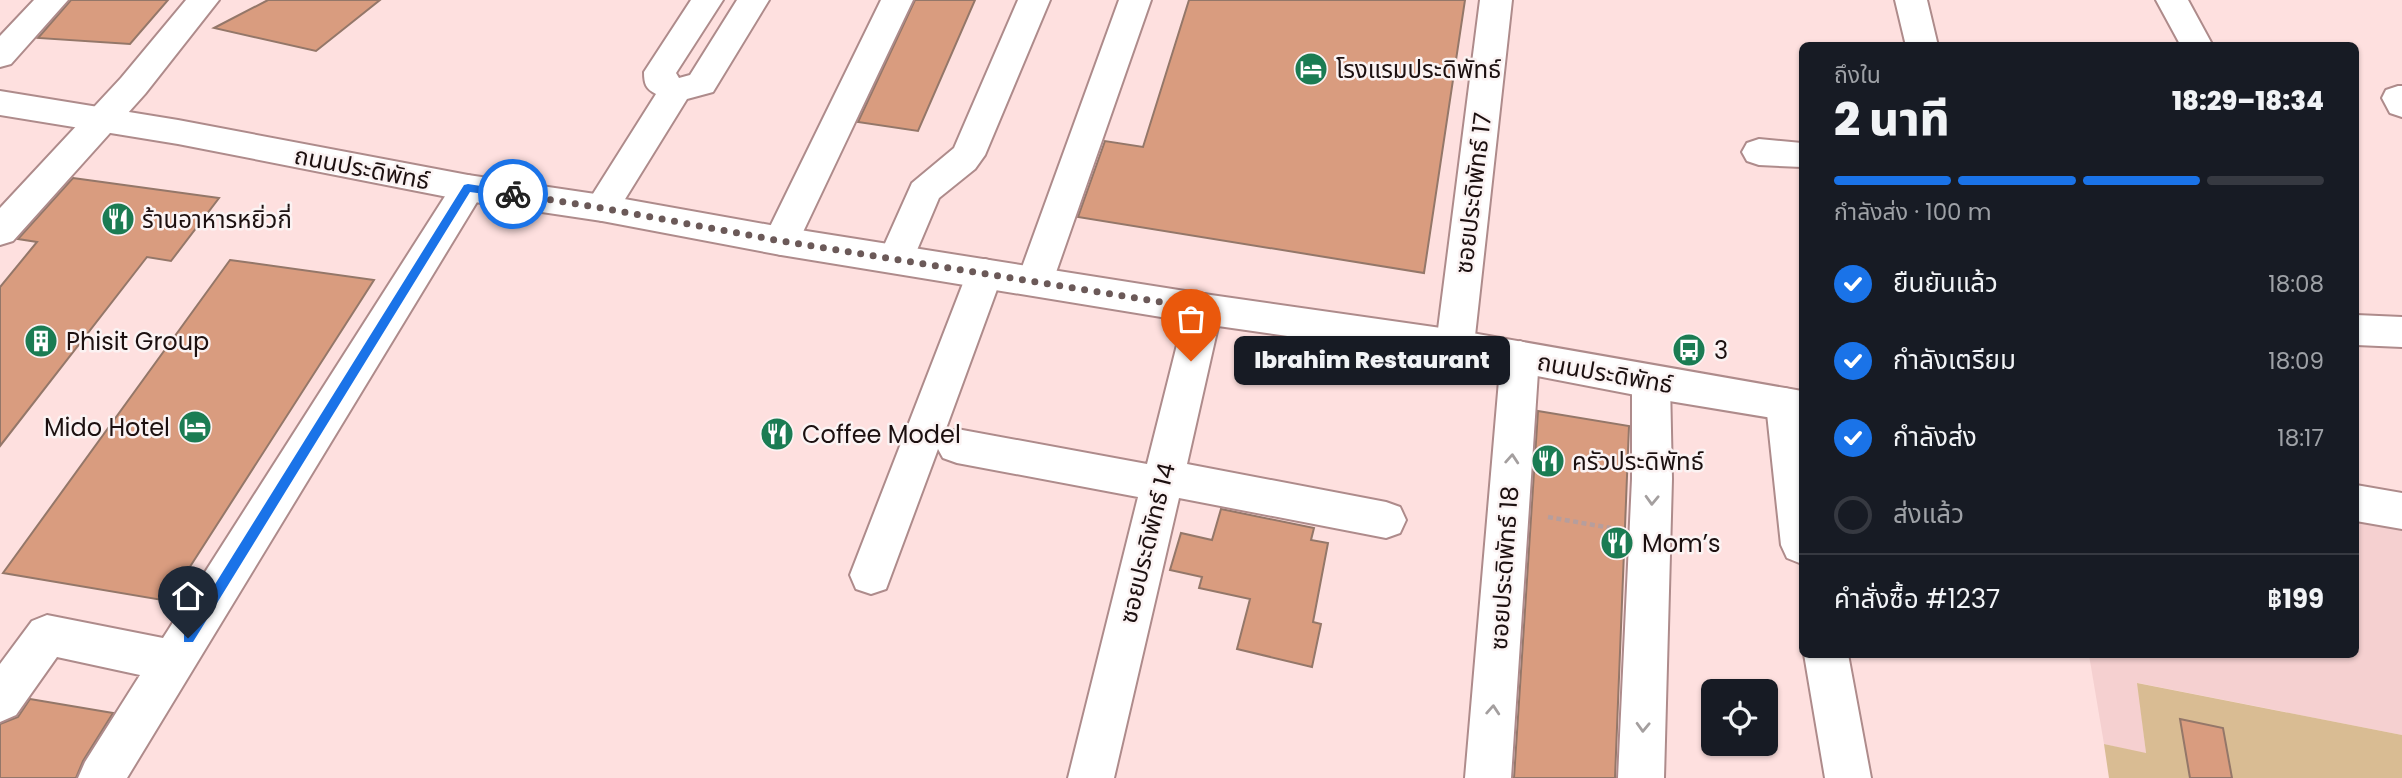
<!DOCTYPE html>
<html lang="th">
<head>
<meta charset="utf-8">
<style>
	:root { --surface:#171b24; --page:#20242c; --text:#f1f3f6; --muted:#9ea1a6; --line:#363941; --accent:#1a73e8 }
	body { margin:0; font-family:Poppins,"Noto Sans Thai",sans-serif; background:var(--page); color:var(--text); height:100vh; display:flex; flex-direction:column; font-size:26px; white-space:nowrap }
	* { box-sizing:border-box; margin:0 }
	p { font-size:23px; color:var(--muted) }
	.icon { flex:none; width:38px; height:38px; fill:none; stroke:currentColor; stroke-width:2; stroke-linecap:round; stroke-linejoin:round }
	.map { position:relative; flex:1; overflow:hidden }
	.details { position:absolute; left:1799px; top:42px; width:560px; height:616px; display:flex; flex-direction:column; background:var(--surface); border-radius:10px; box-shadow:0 2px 5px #0004 }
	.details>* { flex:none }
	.controls { position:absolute; left:1701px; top:679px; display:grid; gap:14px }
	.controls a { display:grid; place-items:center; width:77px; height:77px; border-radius:10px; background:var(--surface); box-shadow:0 2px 5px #0004; font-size:35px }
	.pin { position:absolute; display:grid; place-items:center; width:60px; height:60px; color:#fff; margin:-72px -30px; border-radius:50% 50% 50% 0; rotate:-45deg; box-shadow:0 0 7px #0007 }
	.pin .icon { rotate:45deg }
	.courier { position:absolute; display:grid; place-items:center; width:70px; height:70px; margin:-35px; border:5px solid #1a73e8; border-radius:50%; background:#fff; color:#222; box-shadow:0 2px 9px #0007 }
	.bubble { position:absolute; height:49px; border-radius:10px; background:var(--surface); box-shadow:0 2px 5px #0004; font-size:23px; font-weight:800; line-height:49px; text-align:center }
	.headline em { font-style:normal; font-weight:800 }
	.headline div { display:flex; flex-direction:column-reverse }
	.headline { display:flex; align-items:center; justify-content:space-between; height:119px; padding:0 35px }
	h1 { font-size:46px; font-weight:800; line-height:52px }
	.bar { display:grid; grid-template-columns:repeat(4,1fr); gap:10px 7px; align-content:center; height:84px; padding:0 35px }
	.bar i { height:9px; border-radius:5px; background:var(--line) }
	.bar .active { background:var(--accent) }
	.bar p { grid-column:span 4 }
	.line { display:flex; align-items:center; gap:18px; padding:0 35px; border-top:2px solid var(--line) }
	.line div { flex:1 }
	ol { padding:0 35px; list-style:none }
	li { display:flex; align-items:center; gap:21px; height:77px }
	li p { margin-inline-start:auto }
	li .icon { padding:7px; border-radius:50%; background:var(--accent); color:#fff; stroke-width:4 }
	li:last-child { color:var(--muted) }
	li i { width:38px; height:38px; border:4px solid var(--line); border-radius:50% }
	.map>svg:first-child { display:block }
	.built { fill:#f5d0d0 }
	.green { fill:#d9bc93 }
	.building { fill:#d99c7f; stroke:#947769; stroke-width:2 }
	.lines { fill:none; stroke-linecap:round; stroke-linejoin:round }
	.minor-casing { stroke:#ae8b8b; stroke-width:4 }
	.major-casing { stroke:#ae8b8b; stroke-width:4 }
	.path { stroke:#b69e9d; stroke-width:4.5; stroke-dasharray:5 3.5; stroke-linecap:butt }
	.minor { fill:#fff; fill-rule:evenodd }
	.major { fill:#fff; fill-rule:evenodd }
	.oneway { stroke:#a49f9f }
	.route { fill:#1a73e8 }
	.done { stroke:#6b5958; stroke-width:7; stroke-dasharray:0 12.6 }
	.labels { text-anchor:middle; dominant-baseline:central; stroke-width:5; stroke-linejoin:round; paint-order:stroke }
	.poi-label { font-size:24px; fill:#1c1010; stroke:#fbf3f3; text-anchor:start }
	.street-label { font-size:24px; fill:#1c1010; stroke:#fbf3f3 }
</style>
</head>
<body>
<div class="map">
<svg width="2402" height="778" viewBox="0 0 2402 778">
	<rect width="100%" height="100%" fill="#fee0df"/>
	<path class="built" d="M2356 520 2402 527V735L2138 683 2146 754 2104 744 2089 655 2356 654Z"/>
	<path class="green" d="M2137 683 2402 735V778H2109L2104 744 2146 753Z"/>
	<path class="building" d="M71 0H168L130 44 38 38Z
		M268 0H380L316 51 214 28Z
		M915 0H975L918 131 858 122Z
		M1189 0H1465L1424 273 1078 217 1105 141 1143 147Z
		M73 178 219 198 171 261 147 257 0 446V287L37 242 18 239Z
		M230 260 374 280 168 601 3 573Z
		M1538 411 1629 426 1615 778H1514Z
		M1221 509 1314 528 1311 540 1328 543 1313 622 1321 624 1312 667 1237 649 1250 599 1199 588 1202 577 1170 570 1181 533 1212 540Z
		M30 699 113 713 83 761 76 778H0V724L18 717Z
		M2180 719 2223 728 2232 778H2190Z"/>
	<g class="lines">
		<defs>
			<path id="minor" d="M34 0H68L11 64 0 67V36Z
				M186 0H219L145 94 13 241 0 245V208L121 78Z
				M691 0H723L676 73 679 78 690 75 737 0H769L713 92 687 99 614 217 602 221 590 217 584 208 656 94C646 89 644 84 644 72Z
				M881 0H913L794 251 781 255 768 251 763 241Z
				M1018 0H1050L985 155 975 169 939 198 909 269 896 273 883 269 878 259 912 183 954 148Z
				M1119 0H1151L1053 281 1048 291 1035 295 1022 291 1017 281Z
				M1480 0H1512L1474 345 1468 356 1455 360 1442 356 1436 345Z
				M1895 0H1927L1938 46H1906Z
				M2156 0H2188L2213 46H2181Z
				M2398 86H2402V117L2390 113 2382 98 2386 90Z
				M1759 139 1802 143V167L1759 165 1747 161 1742 152 1747 143Z
				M468 175 480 179 485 188 480 197 127 778H78L85 762 140 675 57 657 16 715 0 722V664L32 621 47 615 163 638 456 179Z
				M985 259 998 263 1003 273 944 434 957 429 1147 464 1186 309 1191 298 1204 294 1217 298 1222 309 1187 464 1386 502 1400 507 1406 520 1400 533 1386 538 1179 498 1114 778H1068L1138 497 957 463 943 458 938 449 886 589 871 594 856 589 850 575 967 273 972 263Z
				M2356 315 2402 317V347L2356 345Z
				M1520 341 1533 346 1539 357 1511 778H1465L1501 357 1507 346Z
				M1651 366 1665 371 1670 382 1672 479 1664 778H1618L1632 479V382L1637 371Z
				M1785 388 1799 392 1802 400V564L1787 558 1781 545 1766 404 1771 392Z
				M1804 654H1848L1871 778H1825Z"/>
			<path id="major" d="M0 91 178 120 468 175 602 195 781 227 1204 294 1455 330 1802 391V423L1651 398 1455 360 1204 324 781 255 602 221 468 201 178 144 0 115Z
				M2356 485 2402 493V529L2356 521Z"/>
		</defs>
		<use href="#minor" class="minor-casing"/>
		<use href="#major" class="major-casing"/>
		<path class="path" d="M1548 517 1611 528"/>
		<use href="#minor" class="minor"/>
		<use href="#major" class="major"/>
	</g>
	<defs><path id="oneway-chevron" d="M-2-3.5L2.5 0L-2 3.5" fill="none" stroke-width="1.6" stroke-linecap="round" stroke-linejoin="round" transform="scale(1.75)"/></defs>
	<g class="oneway">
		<use href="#oneway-chevron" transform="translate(1512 459) rotate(-86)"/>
		<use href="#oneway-chevron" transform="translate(1652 500) rotate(92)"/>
		<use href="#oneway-chevron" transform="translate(1493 710) rotate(-86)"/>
		<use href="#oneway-chevron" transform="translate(1643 727) rotate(92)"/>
	</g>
	<path class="route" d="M468 184 513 191 518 194 513 198 470 192 193 642H184V634L464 185Z"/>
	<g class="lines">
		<path class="done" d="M513 194 602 208 781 241 1204 309 1191 361"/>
	</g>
	<defs>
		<symbol id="hotel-disc" viewBox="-11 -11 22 22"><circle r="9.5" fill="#1b7c53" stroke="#fbf3f3"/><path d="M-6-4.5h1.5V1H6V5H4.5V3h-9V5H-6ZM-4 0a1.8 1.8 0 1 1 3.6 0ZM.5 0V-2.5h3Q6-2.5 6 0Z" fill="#fff"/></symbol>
		<symbol id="restaurant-disc" viewBox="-11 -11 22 22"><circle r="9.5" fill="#1b7c53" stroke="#fbf3f3"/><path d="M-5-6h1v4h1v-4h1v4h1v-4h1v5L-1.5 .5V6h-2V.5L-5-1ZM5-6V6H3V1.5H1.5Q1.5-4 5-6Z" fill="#fff"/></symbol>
		<symbol id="building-disc" viewBox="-11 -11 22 22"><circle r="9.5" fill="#1b7c53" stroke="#fbf3f3"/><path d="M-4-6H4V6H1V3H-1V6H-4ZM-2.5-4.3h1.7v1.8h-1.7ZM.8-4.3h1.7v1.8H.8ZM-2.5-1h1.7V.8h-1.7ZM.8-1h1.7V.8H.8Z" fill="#fff"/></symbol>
		<symbol id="bus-disc" viewBox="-11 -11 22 22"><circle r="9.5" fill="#1b7c53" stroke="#fbf3f3"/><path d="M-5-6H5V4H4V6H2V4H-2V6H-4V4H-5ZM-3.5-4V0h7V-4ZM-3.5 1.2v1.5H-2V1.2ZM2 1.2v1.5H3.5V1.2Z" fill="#fff"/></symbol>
	</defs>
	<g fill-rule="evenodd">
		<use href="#hotel-disc" x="1292" y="50" width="38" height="38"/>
		<use href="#restaurant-disc" x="99" y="200" width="38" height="38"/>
		<use href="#building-disc" x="22" y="322" width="38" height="38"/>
		<use href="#bus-disc" x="1670" y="331" width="38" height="38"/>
		<use href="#hotel-disc" x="176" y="408" width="38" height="38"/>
		<use href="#restaurant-disc" x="758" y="415" width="38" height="38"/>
		<use href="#restaurant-disc" x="1529" y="442" width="38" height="38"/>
		<use href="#restaurant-disc" x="1598" y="524" width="38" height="38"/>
	</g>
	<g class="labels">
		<g class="poi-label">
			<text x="1336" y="69">โรงแรมประดิพัทธ์</text>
			<text x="142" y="219">ร้านอาหารหยิ่วกี่</text>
			<text x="66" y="341">Phisit Group</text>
			<text x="1714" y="350">3</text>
			<text x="170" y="427" text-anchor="end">Mido Hotel</text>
			<text x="802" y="434">Coffee Model</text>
			<text x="1572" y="461">ครัวประดิพัทธ์</text>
			<text x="1642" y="543">Mom’s</text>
		</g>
		<g class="street-label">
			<text transform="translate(362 168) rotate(11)">ถนนประดิพัทธ์</text>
			<text transform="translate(1473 193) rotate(-83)">ซอยประดิพัทธ์ 17</text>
			<text transform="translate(1605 373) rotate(10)">ถนนประดิพัทธ์</text>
			<text transform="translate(1147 543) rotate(-76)">ซอยประดิพัทธ์ 14</text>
			<text transform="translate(1504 568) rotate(-86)">ซอยประดิพัทธ์ 18</text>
		</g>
	</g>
</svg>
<div class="controls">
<a><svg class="icon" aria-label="locate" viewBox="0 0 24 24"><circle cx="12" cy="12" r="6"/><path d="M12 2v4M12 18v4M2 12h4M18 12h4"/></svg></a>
</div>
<div class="pin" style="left:1191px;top:361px;background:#ea580c"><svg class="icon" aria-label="bag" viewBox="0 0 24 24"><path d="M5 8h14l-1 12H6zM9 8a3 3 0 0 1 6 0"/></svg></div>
<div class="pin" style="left:188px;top:638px;background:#1f2937"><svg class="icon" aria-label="home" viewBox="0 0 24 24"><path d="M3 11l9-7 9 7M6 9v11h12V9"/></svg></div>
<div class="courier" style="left:513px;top:194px"><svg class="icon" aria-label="bike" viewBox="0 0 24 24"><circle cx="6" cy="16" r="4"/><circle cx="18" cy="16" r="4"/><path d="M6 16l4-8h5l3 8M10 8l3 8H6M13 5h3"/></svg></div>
<div class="bubble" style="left:1234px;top:336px;width:276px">Ibrahim Restaurant</div>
<section class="details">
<div class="headline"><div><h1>2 นาที</h1><p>ถึงใน</p></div><em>18:29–18:34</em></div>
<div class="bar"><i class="active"></i><i class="active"></i><i class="active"></i><i></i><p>กำลังส่ง · 100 m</p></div>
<ol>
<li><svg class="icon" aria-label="check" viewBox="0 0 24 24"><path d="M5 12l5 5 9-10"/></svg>ยืนยันแล้ว<p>18:08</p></li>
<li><svg class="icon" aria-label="check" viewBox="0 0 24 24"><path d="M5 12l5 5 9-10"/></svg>กำลังเตรียม<p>18:09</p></li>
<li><svg class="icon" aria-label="check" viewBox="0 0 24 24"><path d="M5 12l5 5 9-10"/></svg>กำลังส่ง<p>18:17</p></li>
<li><i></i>ส่งแล้ว</li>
</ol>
<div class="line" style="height:91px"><div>คำสั่งซื้อ #1237</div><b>฿199</b></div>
</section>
</div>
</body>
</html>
